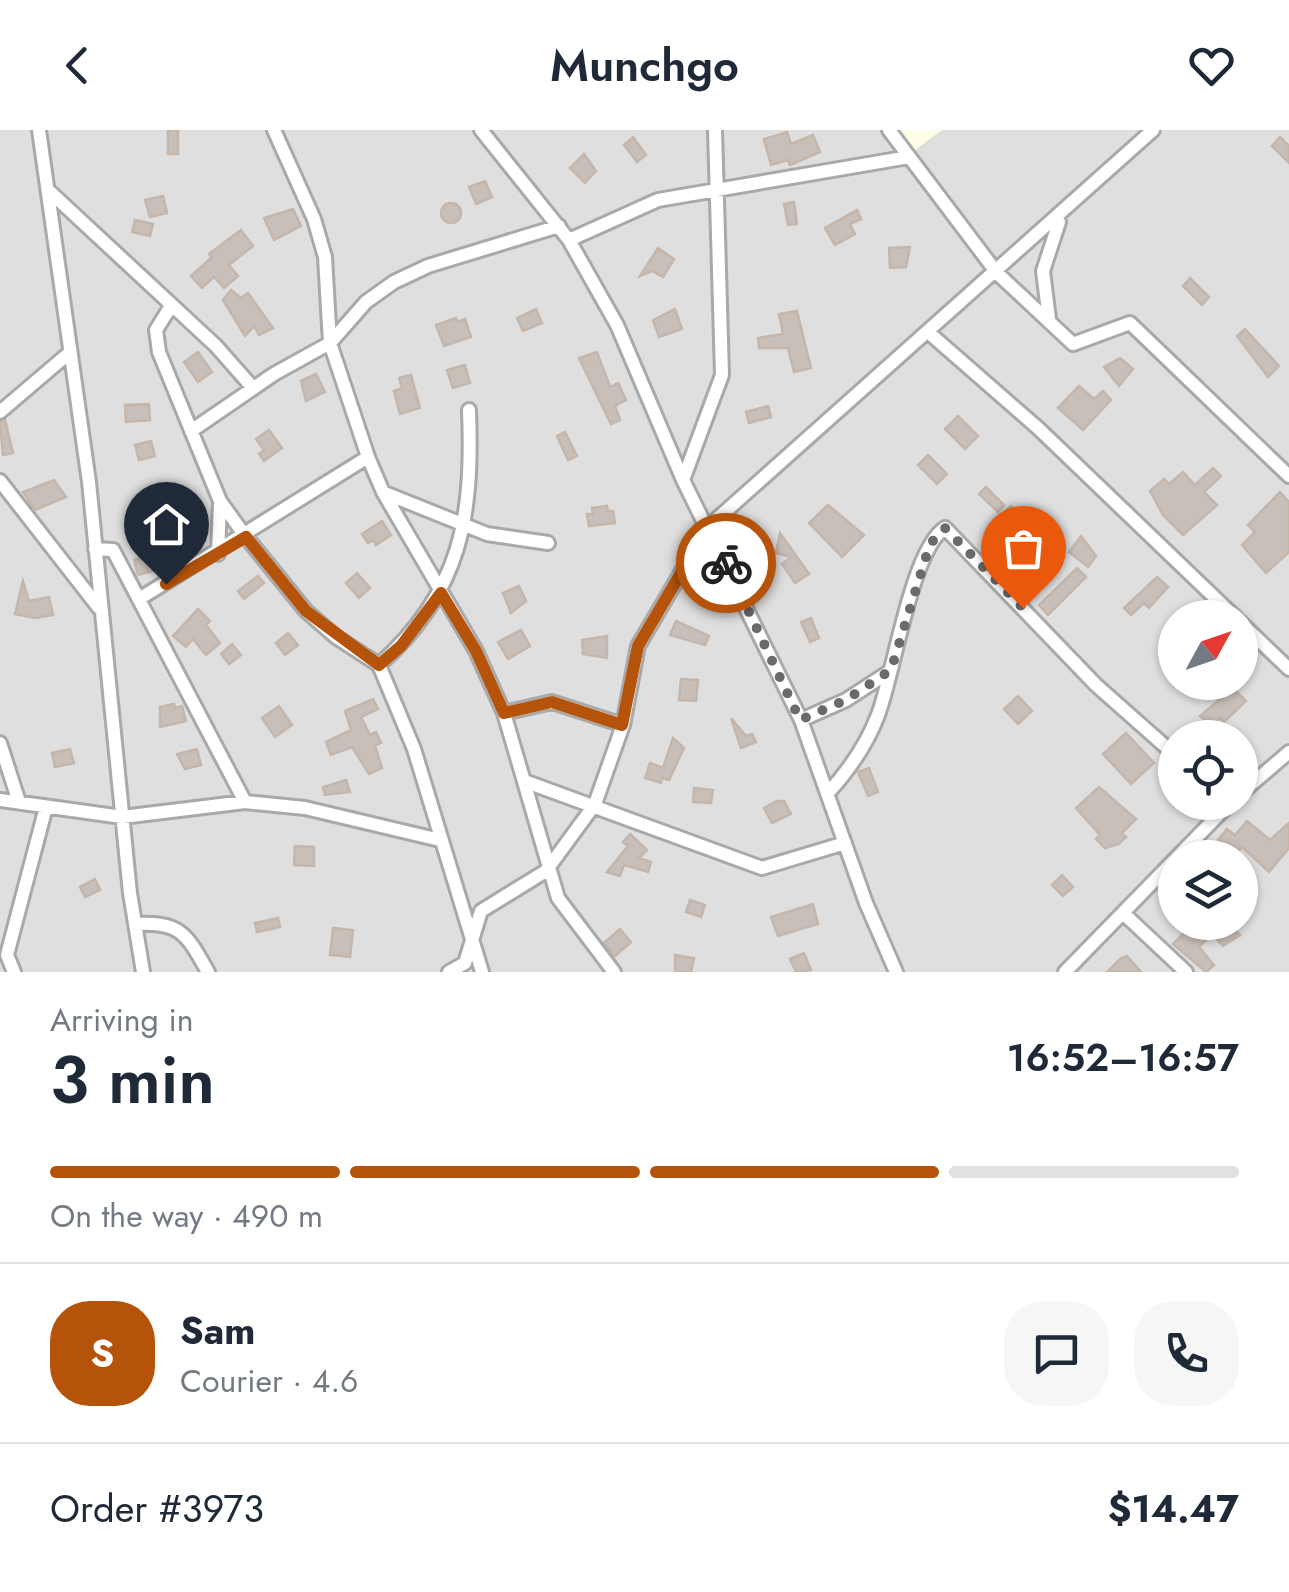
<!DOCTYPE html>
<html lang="en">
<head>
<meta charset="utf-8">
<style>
	:root { --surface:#fff; --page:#f6f6f7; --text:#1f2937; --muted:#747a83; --line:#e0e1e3; --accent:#b45309 }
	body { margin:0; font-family:Jost,sans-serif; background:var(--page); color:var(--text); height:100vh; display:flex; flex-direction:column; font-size:38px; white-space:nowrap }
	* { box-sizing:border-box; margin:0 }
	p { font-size:32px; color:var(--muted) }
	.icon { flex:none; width:55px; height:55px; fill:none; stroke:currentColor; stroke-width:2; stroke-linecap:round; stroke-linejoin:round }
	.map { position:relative; height:842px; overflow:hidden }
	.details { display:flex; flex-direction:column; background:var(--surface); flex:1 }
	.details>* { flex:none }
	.needle { width:65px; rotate:50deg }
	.fabs { position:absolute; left:1158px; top:470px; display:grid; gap:20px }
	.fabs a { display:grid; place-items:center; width:100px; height:100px; border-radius:50%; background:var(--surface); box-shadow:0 2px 8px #0004; font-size:50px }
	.pin { position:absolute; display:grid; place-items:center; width:85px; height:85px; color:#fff; margin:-102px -42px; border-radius:50% 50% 50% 0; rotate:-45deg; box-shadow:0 0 10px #0007 }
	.pin .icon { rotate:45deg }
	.courier { position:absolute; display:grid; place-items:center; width:100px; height:100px; margin:-50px; border:8px solid #b45309; border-radius:50%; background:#fff; color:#222; box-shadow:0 2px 12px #0007 }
	.head em { font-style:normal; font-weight:600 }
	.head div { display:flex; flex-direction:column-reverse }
	.head { display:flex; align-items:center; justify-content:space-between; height:170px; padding:0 50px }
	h1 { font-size:65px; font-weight:600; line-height:75px }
	.bar { display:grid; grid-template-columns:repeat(4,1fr); gap:15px 10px; align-content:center; height:120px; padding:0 50px }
	.bar i { height:12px; border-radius:8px; background:var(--line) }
	.bar .selected { background:var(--accent) }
	.bar p { grid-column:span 4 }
	.line { display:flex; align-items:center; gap:25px; padding:0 50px; border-top:2px solid var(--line) }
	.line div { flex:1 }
	.round { display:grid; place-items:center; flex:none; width:105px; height:105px; border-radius:40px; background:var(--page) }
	header { display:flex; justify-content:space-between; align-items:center; height:130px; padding:0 50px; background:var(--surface); font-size:45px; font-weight:600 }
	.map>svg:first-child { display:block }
	.residential { fill:#e0dfdf; fill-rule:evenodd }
	.education { fill:#ffffe5 }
	.building { fill:#c7bfb8; stroke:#c4b6ab; stroke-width:2.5 }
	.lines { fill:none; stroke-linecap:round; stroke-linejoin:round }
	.minor-casing { stroke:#a9a9a9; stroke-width:18 }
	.minor { stroke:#fff; stroke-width:12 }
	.done { stroke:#6b6a68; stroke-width:10; stroke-dasharray:0 18 }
	.route { stroke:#b45309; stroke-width:12 }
</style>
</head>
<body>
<header><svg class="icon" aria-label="back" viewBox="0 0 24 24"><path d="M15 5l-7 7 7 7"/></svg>Munchgo<svg class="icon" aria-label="heart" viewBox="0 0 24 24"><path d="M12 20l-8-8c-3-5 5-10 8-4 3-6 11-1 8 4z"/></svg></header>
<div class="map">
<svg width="1289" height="842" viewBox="0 0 1289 842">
	<rect width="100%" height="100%" fill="#f2efe9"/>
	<path class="residential" d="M0 0H1289V842H0ZM1175 488H1240V552H1175ZM1175 608H1240V672H1175ZM1175 728H1240V792H1175Z"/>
	<path class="education" d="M899 0H942L915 20Z"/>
	<path class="building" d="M168 0H178V24H168Z
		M787 2 791 14 813 5 820 22 790 35 788 30 771 35 764 9Z
		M633 7 646 25 637 32 624 15Z
		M1280 7 1289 16V33L1272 16Z
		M584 24 596 41 585 53 570 38Z
		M485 51 492 67 476 74 469 57Z
		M163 66 167 83 150 87 145 70Z
		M794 72 797 94 788 95 784 74Z
		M441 83a10 10 0 1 1 20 0a10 10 0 1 1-20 0Z
		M293 79 301 96 274 110 264 88Z
		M857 80 861 89 850 94 855 104 835 115 825 98Z
		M135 90 153 94 150 106 132 102Z
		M241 100 253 116 229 135 238 146 224 158 214 147 202 158 191 146 212 127 209 124Z
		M910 117 906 137 890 138 889 118Z
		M658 118 674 129 663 147 652 141 640 146Z
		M1190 148 1209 167 1202 175 1183 156Z
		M231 160 241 168 248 163 273 198 259 205 254 196 245 206 223 170Z
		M536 179 542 193 523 201 517 188Z
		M675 179 682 199 659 207 653 190Z
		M797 181 811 238 794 242 788 218H759L758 208 783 204 779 184Z
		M456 188 458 192 465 189 471 207 444 216 436 195Z
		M1245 199 1279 236 1268 247 1237 206Z
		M198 222 212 242 198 252 184 232Z
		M597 222 610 257 618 253 626 270 615 276 620 290 611 294 579 228Z
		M1120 228 1133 239 1119 256 1104 237Z
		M465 235 470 253 453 258 447 240Z
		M316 244 325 262 306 271 301 251Z
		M411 245 420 278 400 284 394 261 402 258 399 248Z
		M1079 256 1094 269 1103 261 1111 270 1083 300 1058 278Z
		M149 274 150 290 126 292 125 275Z
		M768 276 771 287 749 293 746 282Z
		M958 286 978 306 965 319 945 299Z
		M5 290 13 323 3 325 0 292Z
		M269 300 282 318 264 331 259 324 264 320 256 309Z
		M565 302 577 326 568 330 557 306Z
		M151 311 155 326 139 330 135 315Z
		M928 325 947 344 937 354 918 335Z
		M1213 338 1221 346 1204 362 1217 375 1183 405 1163 385 1150 361 1164 349 1169 354 1183 342 1195 355Z
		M54 350 66 367 35 380 23 362Z
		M986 357 1004 375 998 382 979 364Z
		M1280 362 1289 372V422L1266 443 1242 415 1255 402 1248 395Z
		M154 366 161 399 145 403 138 374 141 368Z
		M828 375 864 405 842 427 809 393Z
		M607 376 608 381H613L615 393 589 396 587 384H593L592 378Z
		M1011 376 1026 393 1017 401 1002 384Z
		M382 391 391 405 376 415 373 410 368 413 362 404Z
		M780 403 809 444 795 453 782 434 791 427 776 423Z
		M1081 406 1096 426 1088 437 1069 422Z
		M160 423 164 438 138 445 134 430Z
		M1077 438 1086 447 1048 485 1039 475Z
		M357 443 370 458 359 468 346 453Z
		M258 446 264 453 244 469 238 461Z
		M1157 447 1168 457 1149 478 1144 473 1131 485 1124 478Z
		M23 451 29 471 49 467 53 485 35 488 15 484Z
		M519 456 526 471 511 483 503 463Z
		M198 479 210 491 206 495 220 513 206 525 193 509 186 517 173 506Z
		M811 488 819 508 810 512 801 492Z
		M676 491 709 506 705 515 670 505Z
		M1175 496V524L1161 509Z
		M521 500 530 516 508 529 498 512Z
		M288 503 298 515 285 525 276 513Z
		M607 506V528L583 524 582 510Z
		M232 514 241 525 229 534 221 524Z
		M681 549 698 550 696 571 679 570Z
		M1233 558 1246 571 1224 592 1220 588 1214 594 1209 589 1207 592 1200 586Z
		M1018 566 1032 581 1018 594 1004 579Z
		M373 569 378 579 361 587 370 605 376 602 381 613 375 616 382 638 369 644 352 617 331 625 326 612 351 600 345 581Z
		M174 574 175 578 182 576 186 591 160 597V577Z
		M279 576 292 595 275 607 262 588Z
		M731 588 746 606 752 604 756 612 741 618Z
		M1126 603 1154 633 1131 654 1103 624Z
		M673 608 684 618 669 650 662 648 661 653 645 648 650 633 663 638Z
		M70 619 74 633 55 637 52 623Z
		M197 619 201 635 185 639 177 624Z
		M869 638 878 662 868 666 858 642Z
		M346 650 350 662 325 665 323 657Z
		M1099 657 1136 689 1122 703 1126 707 1119 714 1105 718 1096 709 1100 705 1076 678Z
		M694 658 713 660 711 673 693 672Z
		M777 671H784L791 684 772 693 764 678Z
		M1247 691 1270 710 1289 693V718L1269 742 1242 717 1235 725 1218 710 1227 699 1235 705Z
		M630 704 647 720 639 728 651 732 648 742 624 735 620 746 607 742 628 716 623 712Z
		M295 716 314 717V736L294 735Z
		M1062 745 1073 757 1063 766 1052 755Z
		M95 749 100 760 85 767 80 757Z
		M690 770 705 775 701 787 686 782Z
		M813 774 818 794 778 806 771 787Z
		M278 788 280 797 257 802 255 793Z
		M1195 792H1228L1240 805 1223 816 1212 804 1199 817 1214 835 1206 842 1173 814Z
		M333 798 353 800 350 827 330 825Z
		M620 799 631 812 615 826 604 813Z
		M804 823 811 840 796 842 790 829Z
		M675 825 694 828 691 842H675Z
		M1127 826 1141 842H1107L1121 828Z"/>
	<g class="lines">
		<defs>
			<path id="minor" d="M39 0 89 352 130 763 143 842
				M274 0 314 89 325 127 330 213 368 327 383 362 476 521 504 583 558 768 614 842
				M481 0 569 110 617 195 683 350 801 590 866 773 896 842
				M889 0 997 143 1073 214 1130 193 1289 346
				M48 60 216 216 253 258
				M569 110 658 70 909 27
				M171 176 156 200 159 222 220 371 246 407 306 481 336 507 379 535 414 619 482 842
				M1049 189 1043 141 1059 92
				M928 202 1039 299 1236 488
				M0 282 68 224
				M191 301 274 244 330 213 366 172 394 152 428 136 559 96
				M683 350 722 245 715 0
				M0 351 99 478
				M385 363 487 404 548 413
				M95 419 113 420 245 672
				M218 424 220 372
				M139 469 368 327
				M1240 492 1289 539
				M379 535C462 461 473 386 469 280
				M504 583 552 572 623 595
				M801 590 846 570 889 542
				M0 613 19 672
				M524 651 762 738 845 713
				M828 663C849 640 867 614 878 585 894 544 911 420 945 398L1096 555 1175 625
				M1240 664 1289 622
				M0 670 122 687 245 672 305 678 440 710
				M1123 783 1186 842
				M135 794C181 792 186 803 208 842
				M14 842 7 825 46 677
				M449 842 465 833 481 781 546 741 595 674 623 595 638 516 708 397 1153 0
				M1065 842 1231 672"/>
		</defs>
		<use href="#minor" class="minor-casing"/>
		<use href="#minor" class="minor"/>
	</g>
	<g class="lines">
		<path class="done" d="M726 433 800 590 846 570 891 540 930 414 945 398 1023 478"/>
		<path class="route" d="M166 454 246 407 306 481 379 535 401 516 441 463 476 521 504 583 552 572 622 595 638 516 708 397 726 433"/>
	</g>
</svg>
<div class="fabs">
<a><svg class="needle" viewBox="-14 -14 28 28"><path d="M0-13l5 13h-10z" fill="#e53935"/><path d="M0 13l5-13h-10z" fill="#747a83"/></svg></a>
<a><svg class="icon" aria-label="locate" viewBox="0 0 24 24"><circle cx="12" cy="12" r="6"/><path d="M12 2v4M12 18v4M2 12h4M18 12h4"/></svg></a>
<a><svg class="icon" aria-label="layers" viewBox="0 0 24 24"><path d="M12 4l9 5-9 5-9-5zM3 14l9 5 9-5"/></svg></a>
</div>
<div class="pin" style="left:1023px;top:478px;background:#ea580c"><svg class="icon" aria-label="bag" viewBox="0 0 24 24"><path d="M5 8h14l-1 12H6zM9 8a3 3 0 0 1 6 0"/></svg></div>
<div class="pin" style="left:166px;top:454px;background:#1f2937"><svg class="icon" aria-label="home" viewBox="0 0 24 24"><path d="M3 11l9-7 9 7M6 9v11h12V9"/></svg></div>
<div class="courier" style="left:726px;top:433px"><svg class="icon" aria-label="bike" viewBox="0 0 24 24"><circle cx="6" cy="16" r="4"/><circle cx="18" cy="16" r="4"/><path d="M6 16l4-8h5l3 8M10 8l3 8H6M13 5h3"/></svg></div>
</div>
<section class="details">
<div class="head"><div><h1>3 min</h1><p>Arriving in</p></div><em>16:52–16:57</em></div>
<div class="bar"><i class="selected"></i><i class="selected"></i><i class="selected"></i><i></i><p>On the way · 490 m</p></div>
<div class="line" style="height:180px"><b class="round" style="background:var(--accent);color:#fff">S</b><div><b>Sam</b><p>Courier · 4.6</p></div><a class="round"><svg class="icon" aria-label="chat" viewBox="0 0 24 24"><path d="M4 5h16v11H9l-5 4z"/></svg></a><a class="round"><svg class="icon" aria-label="phone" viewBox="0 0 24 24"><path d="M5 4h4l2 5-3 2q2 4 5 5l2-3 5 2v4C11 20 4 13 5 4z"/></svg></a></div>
<div class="line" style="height:130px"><div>Order #3973</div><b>$14.47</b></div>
</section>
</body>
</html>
